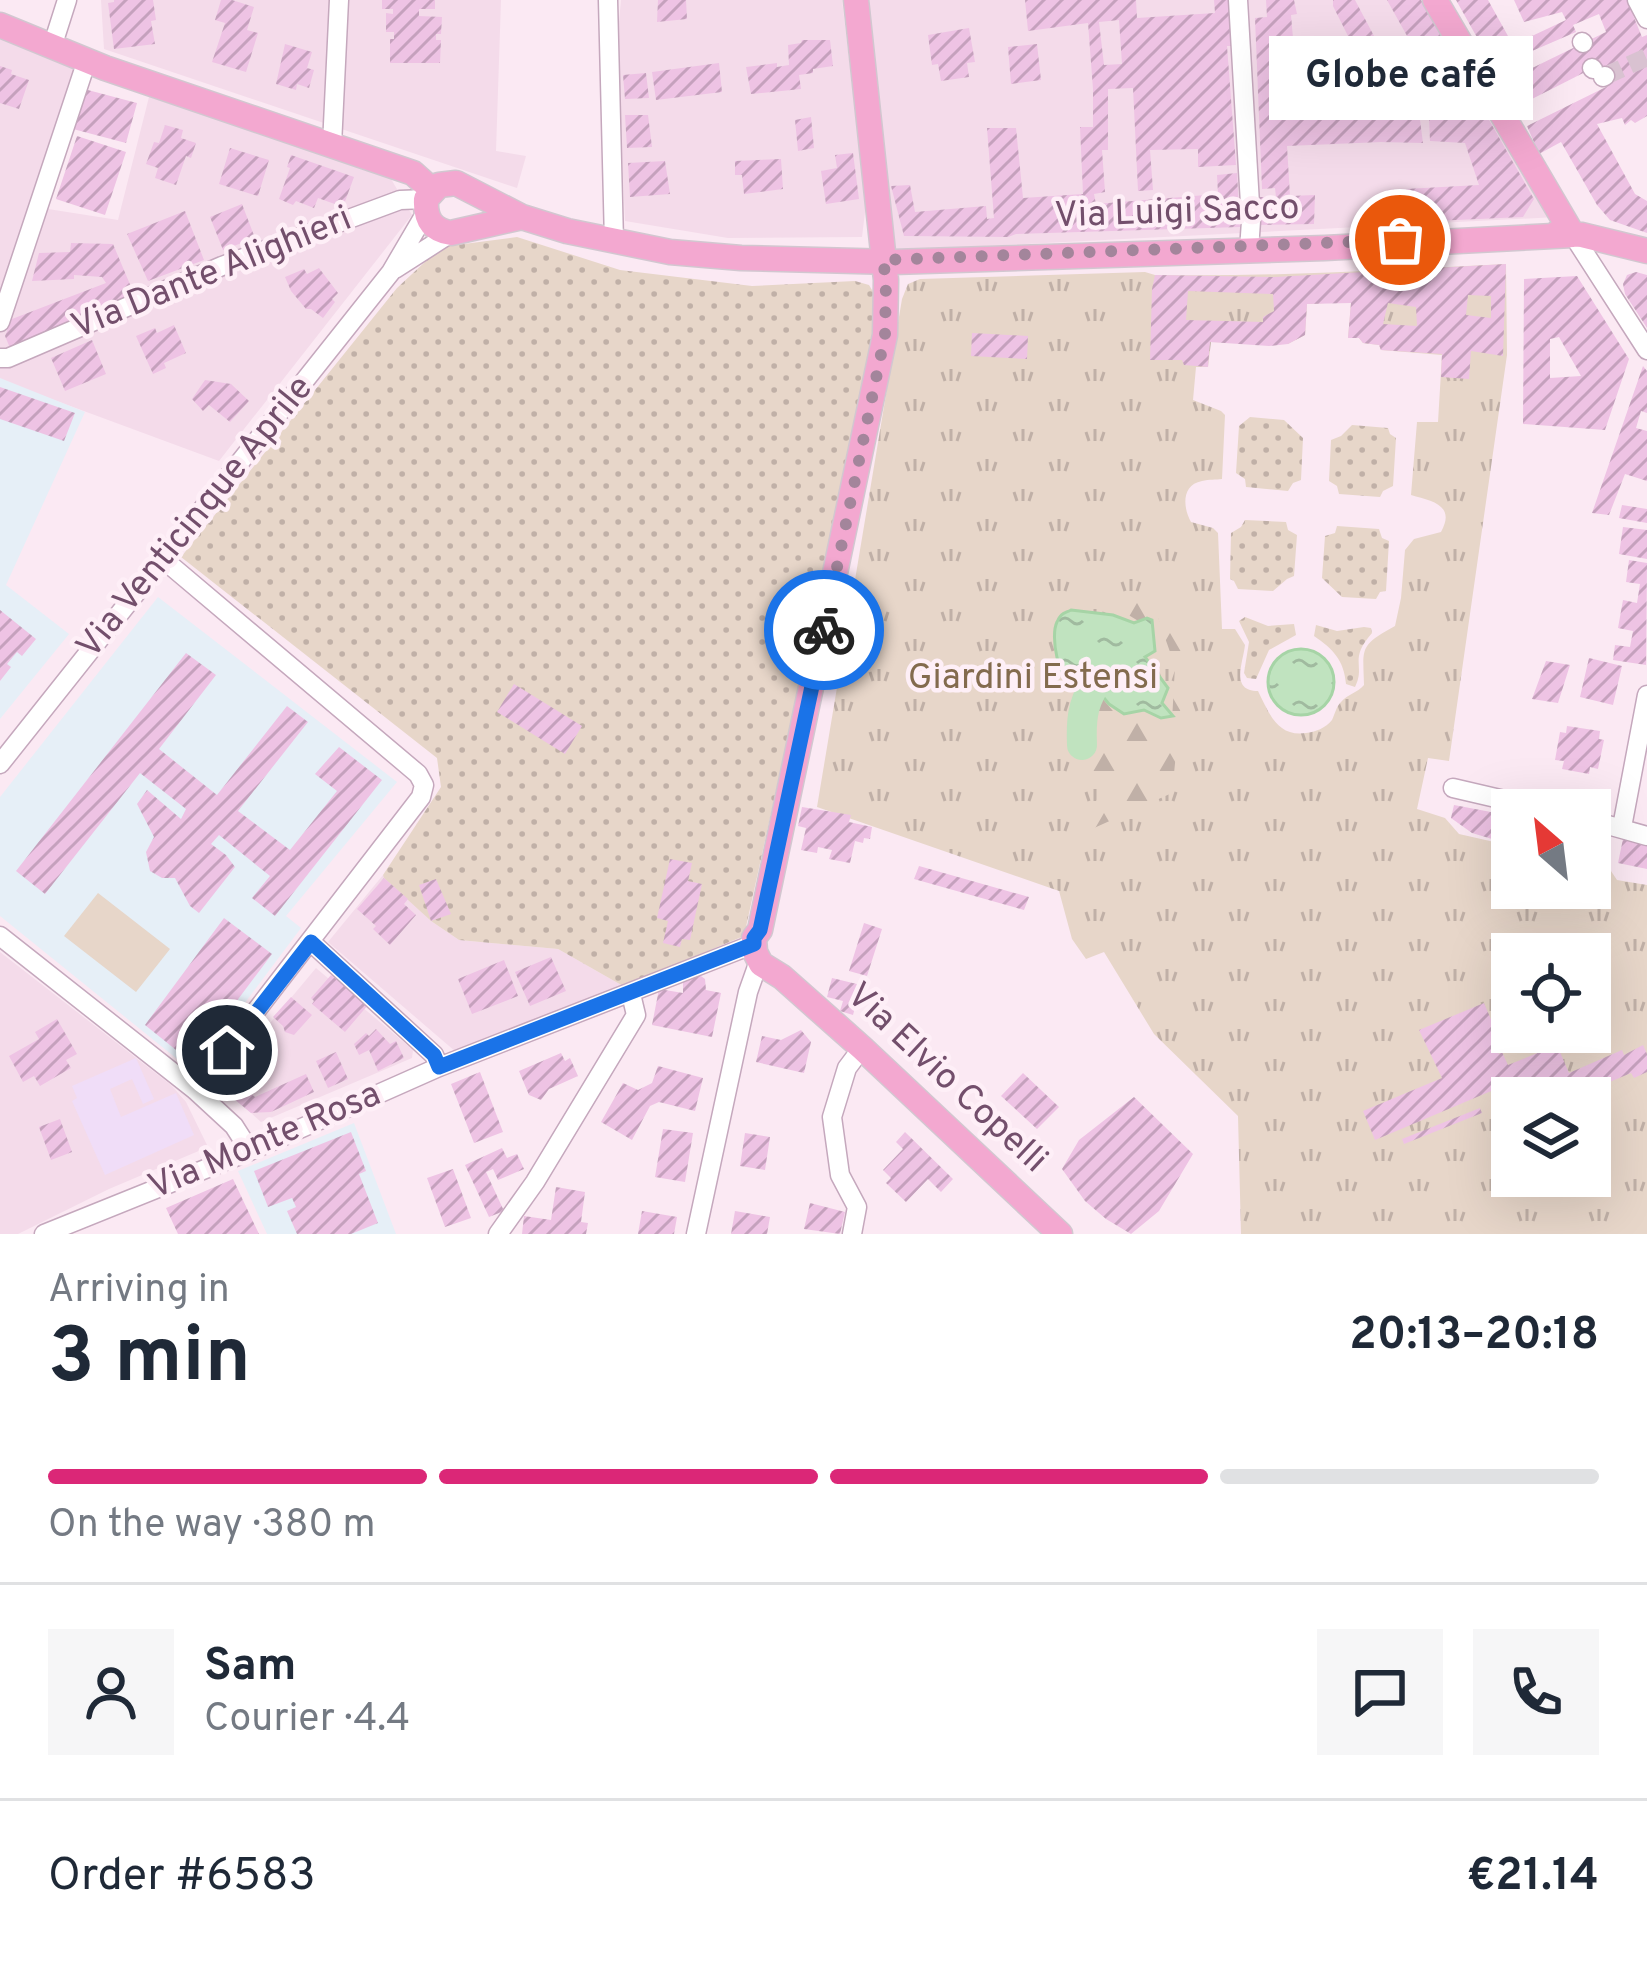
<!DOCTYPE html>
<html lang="en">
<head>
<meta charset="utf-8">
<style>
	:root { --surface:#fff; --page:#f6f6f7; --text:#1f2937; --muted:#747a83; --line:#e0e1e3; --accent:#db2777 }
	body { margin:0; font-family:Overpass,sans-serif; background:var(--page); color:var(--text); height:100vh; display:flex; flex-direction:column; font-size:45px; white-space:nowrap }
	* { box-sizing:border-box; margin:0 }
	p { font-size:39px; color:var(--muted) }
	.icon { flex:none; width:66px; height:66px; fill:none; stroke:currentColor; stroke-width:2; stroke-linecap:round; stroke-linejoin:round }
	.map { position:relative; height:1234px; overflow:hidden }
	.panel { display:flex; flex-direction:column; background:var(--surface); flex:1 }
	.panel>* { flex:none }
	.needle { width:78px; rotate:332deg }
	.tools { position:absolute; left:1491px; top:789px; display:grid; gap:24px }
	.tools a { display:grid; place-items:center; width:120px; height:120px; border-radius:0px; background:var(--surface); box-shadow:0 12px 48px #0002; font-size:60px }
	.pin { position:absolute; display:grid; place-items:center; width:102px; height:102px; color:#fff; margin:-51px; border:6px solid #fff; border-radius:50%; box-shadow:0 3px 12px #0007 }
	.courier { position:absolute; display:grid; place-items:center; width:120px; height:120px; margin:-60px; border:9px solid #1a73e8; border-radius:50%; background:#fff; color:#222; box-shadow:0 3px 15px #0007 }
	.bubble { position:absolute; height:84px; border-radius:0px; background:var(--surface); box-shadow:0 12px 48px #0002; font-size:39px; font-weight:700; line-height:84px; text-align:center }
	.head em { font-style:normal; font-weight:700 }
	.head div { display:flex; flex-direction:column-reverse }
	.head { display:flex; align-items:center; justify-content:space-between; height:204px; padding:0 48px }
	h1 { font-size:78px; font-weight:700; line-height:90px }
	.bar { display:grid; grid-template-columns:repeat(4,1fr); gap:18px 12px; align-content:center; height:144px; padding:0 48px }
	.bar i { height:15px; border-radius:9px; background:var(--line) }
	.bar .on { background:var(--accent) }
	.bar p { grid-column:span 4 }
	.line { display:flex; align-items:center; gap:30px; padding:0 48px; border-top:3px solid var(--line) }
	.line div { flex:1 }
	.round { display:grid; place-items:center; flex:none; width:126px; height:126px; border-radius:0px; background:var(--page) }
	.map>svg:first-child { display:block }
	.residential { fill:#f4dbea }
	.education { fill:#e6eff7 }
	.medical { fill:#f0ddf8 }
	.grass { fill:url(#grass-tufts); fill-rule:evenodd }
	.forest { fill:url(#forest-firs) }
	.garden { fill:url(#garden-dots) }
	.pitch { fill:#e7d6c9 }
	.water { fill:url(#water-ripples); stroke:#a6d4a6; stroke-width:3 }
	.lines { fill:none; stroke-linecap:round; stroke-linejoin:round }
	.river { stroke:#c0e3bf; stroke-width:30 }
	.building { fill:url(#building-hatch); fill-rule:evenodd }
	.minor-tunnel { stroke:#d9c2d1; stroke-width:18; stroke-dasharray:18 9; stroke-linecap:butt }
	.minor-casing { stroke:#c5a8bd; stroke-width:21 }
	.major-casing { stroke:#d2c7d0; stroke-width:27 }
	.minor { stroke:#fff; stroke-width:18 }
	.major { stroke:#f3a8d0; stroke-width:24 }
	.done { stroke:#a3859b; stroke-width:12; stroke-dasharray:0 21.6 }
	.route { stroke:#1a73e8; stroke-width:15 }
	.labels { text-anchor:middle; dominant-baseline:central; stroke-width:9; stroke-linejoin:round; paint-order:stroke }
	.street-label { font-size:36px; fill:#734f6c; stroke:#feeff7 }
	.park-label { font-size:36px; fill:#836b4e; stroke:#feeff7 }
</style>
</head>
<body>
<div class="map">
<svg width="1647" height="1234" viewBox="0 0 1647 1234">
	<defs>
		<pattern id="grass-tufts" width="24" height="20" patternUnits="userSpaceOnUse" patternTransform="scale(3)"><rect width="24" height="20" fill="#e7d6c9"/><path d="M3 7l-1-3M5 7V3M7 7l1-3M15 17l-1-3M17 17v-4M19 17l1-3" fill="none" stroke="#c0b0a7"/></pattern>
		<pattern id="forest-firs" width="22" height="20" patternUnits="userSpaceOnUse" patternTransform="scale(3)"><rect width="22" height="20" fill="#e7d6c9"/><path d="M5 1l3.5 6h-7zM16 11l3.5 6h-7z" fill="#c0b0a7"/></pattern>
		<pattern id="garden-dots" width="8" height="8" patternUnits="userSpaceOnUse" patternTransform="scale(3)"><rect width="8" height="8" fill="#e7d6c9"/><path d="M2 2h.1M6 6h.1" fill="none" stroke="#c0b0a7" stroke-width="1.8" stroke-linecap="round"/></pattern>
		<pattern id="water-ripples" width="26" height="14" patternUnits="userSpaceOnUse" patternTransform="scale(3)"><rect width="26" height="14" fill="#c0e3bf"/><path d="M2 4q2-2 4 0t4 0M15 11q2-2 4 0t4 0" fill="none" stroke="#a0ba9f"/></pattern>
		<pattern id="building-hatch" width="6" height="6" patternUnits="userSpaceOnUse" patternTransform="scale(3)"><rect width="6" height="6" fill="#eec3e4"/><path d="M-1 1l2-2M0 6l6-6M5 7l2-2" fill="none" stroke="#c5a1bd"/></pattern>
	</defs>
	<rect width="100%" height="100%" fill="#fbe9f3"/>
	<path class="residential" d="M101 0H501L496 151 526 156 517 188 104 49Z
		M621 0H842L866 204 862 237 728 238 625 221 617 44Z
		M861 0H1432L1557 217 887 251Z
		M0 35 78 64 29 206 118 220 149 97 387 172 412 215 219 461 0 380Z
		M383 875 431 921 459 940 558 949 623 986 456 1052 328 942Z
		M0 952 171 1085 186 1102 208 1147 109 1189 18 1234H0Z
		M316 968 413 1050 412 1058 261 1122 219 1084Z"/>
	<path class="education" d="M0 378 85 412 6 585 69 634 0 719Z
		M158 597 397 782 286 916 301 928 223 1032 196 1065 187 1067 0 916V797Z
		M354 1123 396 1234H267L238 1171Z"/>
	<path class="medical" d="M136 1058 154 1099 143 1104 132 1079 110 1089 121 1117 176 1093 194 1135 105 1175 72 1101 77 1098 72 1086Z"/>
	<path class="grass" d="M1506 264 1507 355 1449 761 1428 758 1417 809 1445 818 1459 834 1512 846V888H1590V863L1609 868 1617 880 1647 885V1234H1241L1238 1116 1154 1034 1104 952 1086 959 1072 939 1059 891 817 807 902 299 908 284 920 279 1145 272 1155 275C1272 277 1389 270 1506 264ZM1325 303H1351L1348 338H1359L1363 343 1379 345 1381 350 1442 355 1438 422H1417L1411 495C1432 501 1456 505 1441 532L1414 539 1405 550 1401 598 1395 626C1359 646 1363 647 1364 685 1357 693 1348 694 1341 702 1336 707 1335 714 1332 720 1326 728 1315 732 1306 733 1277 737 1269 713 1258 691 1230 691 1243 663 1245 645L1235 629H1222L1218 533 1213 528 1191 522C1183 508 1181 485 1202 481 1209 479 1216 480 1222 479L1225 415 1221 411 1193 400 1196 367H1208L1211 342 1288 344 1305 335 1307 304ZM1512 954H1590V1032H1512ZM1512 1098H1590V1176H1512Z"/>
	<path class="forest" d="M1140 597 1191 606 1172 793 1094 828 1090 813 1104 786C1071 752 1061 727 1084 683L1096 691 1118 717 1172 721 1175 666 1158 618 1140 622 1117 608Z"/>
	<path class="garden" d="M517 237 620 270 752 286 855 281 869 285 875 295 876 337 744 936 623 986 558 949 459 940 431 921 384 878 383 875 441 787 437 758 181 557 397 288 441 247Z
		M1250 417 1284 420 1303 438 1301 480 1293 483 1288 491 1246 487 1245 479 1236 473 1239 426Z
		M1352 425 1388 428 1390 434 1396 438 1393 486 1383 491 1380 497 1339 494 1337 486 1329 481 1331 440 1341 436Z
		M1245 520 1286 522 1288 530 1297 535 1294 576 1287 579 1273 591 1238 589 1234 581 1230 579 1231 533 1241 527Z
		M1337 526 1379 529 1382 538 1389 541 1386 591 1380 592 1376 599 1342 597 1322 578 1325 536 1335 533Z
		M1245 617 1268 626 1294 624 1296 635 1269 650 1256 679 1247 678 1244 673 1249 642 1239 621Z
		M1316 625 1337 631 1364 627 1371 628 1372 633C1348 660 1366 665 1355 687L1346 684C1344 660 1333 649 1314 636Z"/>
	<path class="pitch" d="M98 893 170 949 136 992 64 936Z"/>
	<path class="water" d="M1071 610 1113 615 1134 623 1147 618 1152 620 1155 651 1145 657 1168 688 1162 703 1173 716 1161 718 1144 710 1124 714 1109 704 1094 686C1088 685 1081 687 1075 686 1058 681 1050 636 1057 622 1061 613 1063 614 1071 610Z
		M1268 682a33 33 0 1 1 66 0a33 33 0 1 1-66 0Z"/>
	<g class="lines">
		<path class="river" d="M1082 745C1081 723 1082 705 1094 686"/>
	</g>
	<path class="building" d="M114 0H153L156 20 151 21 155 44 114 49 108 3 114 2Z
		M221 0H232L254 7 247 30 258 33 246 72 212 62 225 23 215 20Z
		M382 0H435V9H419V16L442 17 441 34H436V40H441L440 63H390V39H394V32H386V13L393 14V9H382Z
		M658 0H686L687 19 657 22Z
		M1025 0H1136L1137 18 1215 13 1214 0H1229L1233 46H1227L1236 165 1198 167V149L1150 150 1153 190 1138 191 1133 88 1108 89V150H1102L1105 192 1094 194 1096 204 1218 194 1217 175 1237 173 1240 227 1016 234 1008 237 904 236 891 186 910 185 915 212 986 206 987 219 994 218 987 128H1016L1023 198 1083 194 1080 127H1093V89L1088 23 1028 31ZM1119 20 1122 64 1104 65 1099 22Z
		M1266 0H1294L1297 14 1291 15 1293 38 1338 37 1344 51 1347 69 1292 68 1291 55H1284L1286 84 1302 86V117L1378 115 1396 105 1411 108 1420 120 1423 143 1381 142 1287 146 1290 196 1315 195 1314 224 1257 225V197H1276L1275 188 1262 189 1255 18 1267 17Z
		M1333 0H1355L1383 53H1378L1387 68 1416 52 1387 0H1421L1534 199 1523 217 1390 223 1387 190 1479 185 1465 143 1430 141 1429 118 1446 119 1435 94 1415 107 1401 80 1379 91 1356 52 1333 6Z
		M1456 0H1488L1513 45 1566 20 1562 12 1524 22 1514 0H1627L1642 37 1647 35V116L1635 123 1631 120 1625 125 1622 118 1597 124 1635 194 1647 201V233L1610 220 1597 205 1561 142 1539 154 1527 126 1610 85 1599 65 1516 107ZM1599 14 1606 32 1524 72 1516 58 1576 32 1573 25Z
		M969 28 975 62 967 63 969 77 941 81 938 64 932 65 928 35Z
		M802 40H830L833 66 813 69V73L799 75 801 89 751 94 746 67 777 63V67L789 65 788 45 801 43Z
		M285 44 312 52 307 68 314 70 309 88 297 84 296 90 276 84Z
		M1037 44 1041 80 1011 84 1008 47Z
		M719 63 722 92 656 100 652 72Z
		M0 66 12 70 11 74 29 80 19 109 0 103Z
		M646 73 649 98 625 99 623 75Z
		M84 89 137 103 126 143 73 129Z
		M625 115H648L652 147 627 148Z
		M811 117 814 148 798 151 795 120Z
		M165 125 183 130 181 138 196 143 191 158 186 156 176 185 155 178 158 168 146 164 154 142 159 143Z
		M77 136 126 152 105 215 56 199Z
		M230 148 269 160 258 196 219 184Z
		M853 153 859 199 826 204 821 171 837 168 835 155Z
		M291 155 354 177 343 207 318 198 314 208 296 201 293 205 279 199 290 168 287 167Z
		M781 159 783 189 744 194 742 175H735V161Z
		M665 161 670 194 630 197 628 163Z
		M242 204 255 238 223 250 210 217Z
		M185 211 204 260 148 281 127 234Z
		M71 243 113 244 137 301 10 348 5 336 12 319 106 283 102 277 74 275V279L32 281 39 253 70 252Z
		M1506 264 1503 356 1471 351 1469 379 1441 377 1442 354 1381 350 1379 345 1363 343 1359 338H1348L1351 303 1307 304 1305 335 1288 344 1269 346 1210 342 1208 367 1184 365 1182 360H1150L1152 289 1155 275 1275 277ZM1188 291 1273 294 1274 311 1263 317V322L1186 320ZM1468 295 1491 296V318L1466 315ZM1388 303 1416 307 1417 326 1383 324Z
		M319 268 338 293 332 299 335 302 323 318 311 309H306L291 291 285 277 304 269 307 274Z
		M1636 272 1647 275V328L1625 294 1623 284 1627 275Z
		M1577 276 1629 359 1605 430 1523 424 1524 279ZM1559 337 1581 376 1550 378V339Z
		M174 325 186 353 164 363 166 368 153 374 136 336 155 328 157 333Z
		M972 333 1028 336 1027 359 971 356Z
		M92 340 106 374 65 391 51 358Z
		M1643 366 1647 371V413L1641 411 1636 428 1647 431V481L1625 474 1609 515 1592 513Z
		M205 380 231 384 249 401 230 422 209 405 203 411 192 399Z
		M0 387 75 413 64 441 0 419Z
		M1622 505 1647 509V523L1619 518Z
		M1623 527 1647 530V559L1619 554Z
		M1629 560 1647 563 1646 665 1613 660 1615 645 1630 647 1633 631 1618 628 1623 600 1637 603 1640 584 1626 582Z
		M0 610 36 639 22 656 17 652 7 664 11 667 0 681Z
		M186 653 216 675 159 749 217 795 287 706 308 722 238 811 290 850 337 791 315 774 339 747 382 780 275 916 252 898 270 876 219 835 211 844 226 855 235 867 199 913 190 906 175 878H162L150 871 146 852 154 837 137 804 147 790 181 819 186 809 140 773 45 894 16 871Z
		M1589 658 1622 666 1613 705 1580 697Z
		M1546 661 1570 665 1558 703 1532 699Z
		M514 684 582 726 565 754 497 712Z
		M1567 726 1600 731 1599 739 1604 740 1598 769 1590 767 1589 774 1562 769 1564 761 1555 760 1560 732 1566 733Z
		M1454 805 1512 816V845L1472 833 1451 818Z
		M802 807 851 815 849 822 872 827 870 839 864 838 863 843 855 841 850 863 829 859 832 850 818 847 817 853 801 850 806 828 798 826Z
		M1590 837 1610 841 1604 866 1590 863Z
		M1623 839 1647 845V869L1618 863Z
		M670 859 692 863 688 881 702 884 690 940 682 939 680 947 663 943 668 921 657 918Z
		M919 866 1029 897 1024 910 914 879Z
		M384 878 408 899 404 904 416 915 390 945 373 929 376 926 357 909Z
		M436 879 451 914 431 921 419 885Z
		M224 918 272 954 191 1062 145 1025Z
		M864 923 882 929 867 976 849 971Z
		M551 957 566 991 530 1006 515 972Z
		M504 960 518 996 472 1014 458 979Z
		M697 973 705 979 706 990 721 993 712 1037 652 1025 659 989 683 993V982L686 977Z
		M331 975 368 1005 345 1032 312 1004 314 1001 311 998Z
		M832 978 861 985 853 1015 840 1011 843 1001 827 997Z
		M291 997 312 1015 294 1035 285 1032 283 1026 273 1017Z
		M1484 1003 1502 1045 1496 1047 1499 1054 1502 1052 1508 1065 1557 1045 1569 1073 1622 1050 1624 1055 1643 1045 1647 1054V1072L1634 1078 1631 1073 1572 1098H1555L1546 1077 1522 1087 1532 1098H1512V1126L1504 1124 1498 1112 1502 1102 1496 1089 1375 1140 1363 1111 1442 1078 1419 1030Z
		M57 1019 77 1054 66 1060 71 1068 40 1086 34 1076 23 1082 9 1056 39 1039 35 1032Z
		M376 1029 390 1044 396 1041 404 1058 378 1071 369 1050 359 1055 354 1044 366 1033 369 1036Z
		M801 1030 811 1042 804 1073 756 1062 762 1036 781 1040Z
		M336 1052 348 1079 328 1088 316 1061Z
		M561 1053 565 1061 570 1058 578 1076 549 1089 541 1100 529 1095 519 1071Z
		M243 1066 258 1078 247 1091 255 1097 306 1074 314 1092 271 1112 251 1113 223 1090Z
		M658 1066 703 1078 695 1111 659 1102 650 1106 632 1140 601 1122 623 1083 638 1090 652 1083Z
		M480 1072 503 1132 474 1143 451 1084Z
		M1023 1073 1059 1107 1037 1129 1001 1096Z
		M1134 1097 1193 1154 1159 1211 1131 1234 1106 1219 1085 1201 1062 1169 1079 1140Z
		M1480 1108 1482 1113 1404 1144 1402 1139Z
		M60 1119 72 1152 51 1160 39 1127Z
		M663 1129 693 1133 685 1182 655 1177Z
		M351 1132 366 1171 359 1174 378 1223 351 1234H297L287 1211 296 1207 292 1198 268 1207 254 1171Z
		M905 1132 953 1179 941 1192 928 1179 906 1202 886 1183 891 1178 883 1170 903 1149 896 1142Z
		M745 1133 770 1137 765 1170 740 1166Z
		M502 1148 507 1158 517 1154 524 1169 498 1180 493 1169 486 1172 504 1211 489 1217 465 1165Z
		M453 1169 471 1218 445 1227 427 1178Z
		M233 1179 259 1234H178L166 1208Z
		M556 1187 585 1192 581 1222 588 1223 586 1234H522L524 1216 551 1220Z
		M810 1203 845 1212 840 1234 804 1229Z
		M642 1211 677 1217 674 1234H638Z
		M735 1211 770 1217 767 1234H731Z"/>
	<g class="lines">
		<path class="minor-tunnel" d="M1605 76 1647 57"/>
		<defs>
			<path id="minor" d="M608 0 614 242
				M1238 0 1251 221 1249 250
				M1637 0 1647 19
				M1582 42 1583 43
				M53 44 67 0
				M1592 68 1593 69
				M1603 77 1605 76
				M332 145 339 0
				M1573 235 1647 350
				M395 269 451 233
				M0 322 87 60
				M0 358H8L222 266 400 200 426 199
				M163 559 418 774 424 785 421 797 195 1090
				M0 764 391 272 425 214
				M1453 788 1547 810
				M1590 820 1647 836
				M1622 827 1647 695
				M0 936 195 1090 234 1126 250 1151
				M311 942 434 1055 439 1067
				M44 1234 250 1151 439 1067 754 944
				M498 1234 535 1182 636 1015 631 994
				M696 1234 748 992 759 961
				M852 1234 857 1207 840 1175 832 1117 847 1068 862 1048"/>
			<path id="major" d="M856 0 886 280 885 335 760 930 754 938 755 952 761 964 782 977 862 1048 1060 1234
				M1435 0 1573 235
				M0 25 105 68 413 173 432 190
				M522 217 451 233C431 230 425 218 426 199L439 185 456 183 522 217 567 231 670 252 741 258 893 262 1325 248 1573 235
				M1557 233 1582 235 1647 251"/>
		</defs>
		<use href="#minor" class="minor-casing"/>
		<use href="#major" class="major-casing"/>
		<use href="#minor" class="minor"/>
		<use href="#major" class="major"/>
	</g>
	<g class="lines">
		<path class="done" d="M824 630 885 335 886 280 883 260 1400 240"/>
		<path class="route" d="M227 1050 311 942 434 1055 439 1067 754 944V938L760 930 824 630"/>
	</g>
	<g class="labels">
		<g class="street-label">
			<text transform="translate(1177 213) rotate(-2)">Via Luigi Sacco</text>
			<text transform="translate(212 274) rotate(-22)">Via Dante Alighieri</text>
			<text transform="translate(196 518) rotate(-51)">Via Venticinque Aprile</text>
			<text transform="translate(946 1079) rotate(43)">Via Elvio Copelli</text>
			<text transform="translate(265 1142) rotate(-23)">Via Monte Rosa</text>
		</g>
		<g class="park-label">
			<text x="1033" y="679">Giardini Estensi</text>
		</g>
	</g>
</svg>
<div class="tools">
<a><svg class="needle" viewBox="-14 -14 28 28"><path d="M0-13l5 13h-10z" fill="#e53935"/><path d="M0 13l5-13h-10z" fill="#747a83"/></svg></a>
<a><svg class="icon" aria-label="locate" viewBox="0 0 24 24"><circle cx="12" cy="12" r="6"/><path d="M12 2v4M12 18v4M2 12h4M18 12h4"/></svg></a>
<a><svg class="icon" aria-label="layers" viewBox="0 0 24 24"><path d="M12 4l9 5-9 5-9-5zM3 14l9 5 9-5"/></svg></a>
</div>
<div class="pin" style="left:1400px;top:240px;background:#ea580c"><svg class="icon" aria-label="bag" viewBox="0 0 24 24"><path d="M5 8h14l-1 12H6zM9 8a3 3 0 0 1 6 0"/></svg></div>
<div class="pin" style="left:227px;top:1050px;background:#1f2937"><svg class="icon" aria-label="home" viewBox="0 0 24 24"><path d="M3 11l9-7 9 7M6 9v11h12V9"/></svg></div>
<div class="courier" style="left:824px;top:630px"><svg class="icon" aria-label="bike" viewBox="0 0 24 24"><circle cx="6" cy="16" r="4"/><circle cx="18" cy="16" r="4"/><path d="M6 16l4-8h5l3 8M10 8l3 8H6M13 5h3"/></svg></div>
<div class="bubble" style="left:1269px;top:36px;width:264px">Globe café</div>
</div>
<section class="panel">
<div class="head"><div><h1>3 min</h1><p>Arriving in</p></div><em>20:13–20:18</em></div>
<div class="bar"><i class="on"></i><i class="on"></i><i class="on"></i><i></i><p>On the way · 380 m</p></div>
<div class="line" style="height:216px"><a class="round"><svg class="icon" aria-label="person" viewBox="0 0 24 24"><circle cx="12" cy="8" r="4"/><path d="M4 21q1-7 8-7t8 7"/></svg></a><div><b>Sam</b><p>Courier · 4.4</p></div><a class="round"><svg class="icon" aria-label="chat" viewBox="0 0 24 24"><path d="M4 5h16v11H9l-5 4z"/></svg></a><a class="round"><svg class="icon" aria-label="phone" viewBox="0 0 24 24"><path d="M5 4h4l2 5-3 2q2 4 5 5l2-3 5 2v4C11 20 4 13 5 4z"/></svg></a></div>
<div class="line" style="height:156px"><div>Order #6583</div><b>€21.14</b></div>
</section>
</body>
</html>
